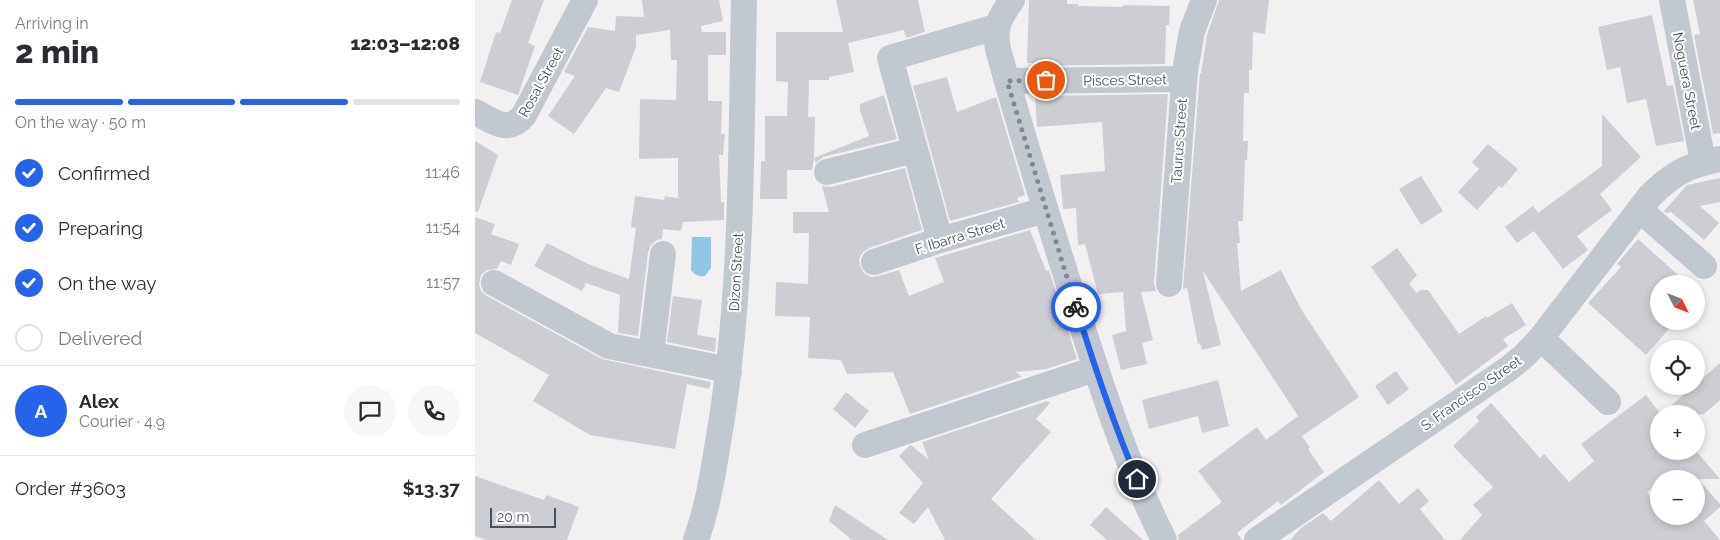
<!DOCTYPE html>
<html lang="en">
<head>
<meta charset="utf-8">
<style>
	:root { --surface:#fff; --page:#f7f7f7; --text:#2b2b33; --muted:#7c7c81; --line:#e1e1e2; --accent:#2563eb }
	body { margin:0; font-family:Raleway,sans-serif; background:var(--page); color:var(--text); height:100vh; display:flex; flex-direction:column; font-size:19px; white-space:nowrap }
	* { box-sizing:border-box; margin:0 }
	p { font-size:16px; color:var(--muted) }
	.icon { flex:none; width:28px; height:28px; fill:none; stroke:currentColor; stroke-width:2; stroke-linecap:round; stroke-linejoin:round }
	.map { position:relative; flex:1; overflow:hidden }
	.side { display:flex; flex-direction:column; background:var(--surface); width:475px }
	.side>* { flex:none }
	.needle { width:32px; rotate:132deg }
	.buttons { position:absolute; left:1175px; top:275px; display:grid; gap:10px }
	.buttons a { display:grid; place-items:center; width:55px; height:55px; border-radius:50%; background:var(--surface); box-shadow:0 2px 8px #0003; font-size:25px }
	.scale { position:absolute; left:15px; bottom:12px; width:66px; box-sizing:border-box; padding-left:5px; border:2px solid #49505b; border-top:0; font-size:14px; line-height:18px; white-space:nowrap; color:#49505b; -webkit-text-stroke:4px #fff; paint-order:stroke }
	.pin { position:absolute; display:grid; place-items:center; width:42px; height:42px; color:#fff; margin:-21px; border:2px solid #fff; border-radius:50%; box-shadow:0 1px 5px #0007 }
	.courier { position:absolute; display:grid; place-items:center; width:50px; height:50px; margin:-25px; border:4px solid #2563eb; border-radius:50%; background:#fff; color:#222; box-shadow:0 1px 6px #0007 }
	.overview em { font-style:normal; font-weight:800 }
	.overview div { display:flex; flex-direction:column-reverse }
	.overview { display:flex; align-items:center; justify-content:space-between; height:85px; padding:0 15px }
	h1 { font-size:32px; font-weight:800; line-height:38px }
	.bar { display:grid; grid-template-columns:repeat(4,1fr); gap:8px 5px; align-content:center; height:60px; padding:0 15px }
	.bar i { height:6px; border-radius:4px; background:var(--line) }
	.bar .selected { background:var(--accent) }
	.bar p { grid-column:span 4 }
	.line { display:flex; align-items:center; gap:12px; padding:0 15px; border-top:1px solid var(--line) }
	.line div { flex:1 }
	.round { display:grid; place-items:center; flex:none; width:52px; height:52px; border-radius:26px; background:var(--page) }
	ol { padding:0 15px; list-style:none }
	li { display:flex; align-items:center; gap:15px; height:55px }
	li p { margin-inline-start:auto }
	li .icon { padding:5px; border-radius:50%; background:var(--accent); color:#fff; stroke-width:4 }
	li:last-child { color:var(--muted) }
	li i { width:28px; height:28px; border:2px solid var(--line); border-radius:50% }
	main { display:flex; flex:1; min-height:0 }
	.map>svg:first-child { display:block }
	.water { fill:#93c6e4 }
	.building { fill:#cdced4; fill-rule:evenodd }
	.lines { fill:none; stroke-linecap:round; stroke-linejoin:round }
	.minor { stroke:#c1c8d0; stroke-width:26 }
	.done { stroke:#84888f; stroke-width:5; stroke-dasharray:0 9 }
	.route { stroke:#2563eb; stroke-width:6 }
	.labels { text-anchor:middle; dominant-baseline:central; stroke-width:4; stroke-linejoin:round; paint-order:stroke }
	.street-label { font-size:14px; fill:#49505b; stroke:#fff }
</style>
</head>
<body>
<main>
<section class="side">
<div class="overview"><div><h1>2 min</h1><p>Arriving in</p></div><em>12:03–12:08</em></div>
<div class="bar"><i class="selected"></i><i class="selected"></i><i class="selected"></i><i></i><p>On the way · 50 m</p></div>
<ol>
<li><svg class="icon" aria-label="check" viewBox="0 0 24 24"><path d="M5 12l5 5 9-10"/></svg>Confirmed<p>11:46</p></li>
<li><svg class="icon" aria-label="check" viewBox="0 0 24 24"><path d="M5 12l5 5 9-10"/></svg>Preparing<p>11:54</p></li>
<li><svg class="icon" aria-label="check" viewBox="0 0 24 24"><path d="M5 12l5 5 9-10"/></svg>On the way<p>11:57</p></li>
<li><i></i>Delivered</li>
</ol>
<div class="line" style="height:90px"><b class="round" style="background:var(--accent);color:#fff">A</b><div><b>Alex</b><p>Courier · 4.9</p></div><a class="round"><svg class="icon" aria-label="chat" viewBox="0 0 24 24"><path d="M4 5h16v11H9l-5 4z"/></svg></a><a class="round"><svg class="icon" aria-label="phone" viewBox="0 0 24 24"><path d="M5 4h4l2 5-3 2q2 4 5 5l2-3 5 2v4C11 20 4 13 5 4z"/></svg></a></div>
<div class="line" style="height:65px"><div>Order #3603</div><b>$13.37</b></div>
</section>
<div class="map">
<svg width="1245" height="540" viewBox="0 0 1245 540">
	<rect width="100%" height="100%" fill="#f2f0f0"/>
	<path class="water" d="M217 237H236V268L230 276C223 277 220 275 216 270Z"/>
	<path class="building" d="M37 0H69L53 43 60 46 43 95 5 82 21 32 25 33Z
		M167 0H244L248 21 226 26 227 32H251V55H233V101H247L246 134H250L248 155H244L246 202H249V220L208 222 206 231 188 229 187 239 182 240 176 245 173 252 163 336 143 333 145 295 111 283 107 291 59 266 72 243 113 264 154 279 161 228 156 227 160 196 189 200 190 196 203 198V158L164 159 165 99 201 100 202 60H196L195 30 161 35V47L144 92 131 88 99 134 73 116 100 76 89 72 113 27 140 31 141 16 169 17Z
		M361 0H443L450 32 431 38 429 30 373 43 379 72 354 77V80H334L333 117H340L339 158 394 136 385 111V104L409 95 422 139 348 157 341 163 339 158 337 170H312V199H285L286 161H290V116H312L313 82 301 81V32H368Z
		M554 0H592V4H603V6L648 7V5L695 6 694 25H691L690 64 558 66V63H552Z
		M744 0H794L790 34 778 32 777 70H774V93H769L768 141H773L772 160H770L768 221H763L765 243H762L766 291 806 270 826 309 884 397 827 436 835 448 833 449 849 472 806 505 803 501 762 533 767 540H704L703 535 747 502 723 471 782 427 791 440 823 416 728 271 746 345 727 350 725 343 723 344 712 288 708 289 725 73H726L732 35Z
		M1218 0H1245V133L1238 134 1219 35 1225 34Z
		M1177 15 1192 86 1198 85 1209 141 1181 146 1171 99 1152 103 1145 67 1132 70 1123 27Z
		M472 77 482 112 521 97 550 195 542 198 544 202 475 221 438 86Z
		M693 94 679 283 681 291 666 292 678 340 667 343 672 364 646 370 637 335 651 331 648 292 623 294 610 244 603 245 601 208 588 209 585 175 630 171 627 122 562 127 560 96Z
		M1127 114 1166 157 1125 194 1137 210 1102 236 1113 250 1088 269 1059 231 1042 243 1030 227 1058 206 1063 213 1127 166Z
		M0 141 23 155 3 212 0 211Z
		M1013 144 1043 169 1027 188 1024 186 1002 210 983 192 1004 169 997 162Z
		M430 168 447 230 394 248 388 252 384 259 385 266 389 273 396 277 403 276 424 270 434 296 469 282 460 258 555 230 571 271 574 270 602 359 571 369 541 372 547 377 435 414 418 372 372 374 366 360 333 358 335 317 300 316 301 282 333 284 334 233H318V212H354L347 186 356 187Z
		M946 176 968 211 946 225 924 189Z
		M1245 178V202L1225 206 1244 223 1229 240 1196 212 1191 213 1189 211 1212 185Z
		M0 217 20 224 16 234 44 244 36 265 26 261 22 269 12 270 6 275 4 284 6 291 12 296 127 359 236 382 234 389 212 384 200 449 115 435 58 401 74 375 0 333Z
		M1163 239 1213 284H1184V321H1201L1171 355 1113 303 1146 267 1142 264Z
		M922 248 942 275 934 284 942 293 946 290H953L984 334 1011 316 1012 318 1037 303 1051 325 1028 339 1033 346 981 385 896 267Z
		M198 296 227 300 222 335 241 338 240 352 192 342Z
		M1245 363V400L1229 414H1187L1218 386H1221V384Z
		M921 371 934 389 913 405 900 386Z
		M743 380 754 426 727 433 723 416 674 429 667 400Z
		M371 392 394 411 380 428 358 409Z
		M1171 395 1184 412V451H1221L1245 479H1223L1245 504V507L1229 521 1245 540H985L1007 515 998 505 1018 487 978 446 1004 421 1001 417 1016 403 1065 458 1069 454 1094 482 1119 461 1106 444ZM1199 472 1205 479H1221V516H1205L1196 525 1190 516H1184V508L1172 492 1184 483V479H1190Z
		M572 401 575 403 561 419 576 432 516 499 561 540H470L453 507 439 524 424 513 448 483 424 456 434 446 436 445 454 460 447 442Z
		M0 476 69 500 71 495 104 507 92 540H11L0 536Z
		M904 480 924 504 943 488 954 501 945 509 970 540H815L826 528 848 513 856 521Z
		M360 505 413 540H377L354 521Z
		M631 507 668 540H632L615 525Z"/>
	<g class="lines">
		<path class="minor" d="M537 0C523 20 518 29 524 53 548 138 574 222 601 307 626 386 652 466 689 540
			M1197 0 1228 162
			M532 81 709 79
			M0 112C18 121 33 135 49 115L110 0
			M352 172 440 150
			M1165 210 1229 266
			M465 240 415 58 521 27
			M399 262 465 240 570 210
			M19 283 134 346 239 367 254 372
			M694 284 710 71 717 31 729 0
			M1066 338 1133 402
			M176 354 188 254
			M390 445 620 369
			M221 540C235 501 240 459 247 418 268 280 266 139 269 0
			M782 540 1033 369 1049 356 1066 338 1175 196C1197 174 1213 165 1245 159"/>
	</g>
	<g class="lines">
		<path class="done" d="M571 80 532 81 601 307"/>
		<path class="route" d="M601 307C619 365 638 423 662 479"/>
	</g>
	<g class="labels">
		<g class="street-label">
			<text transform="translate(650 80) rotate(-1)">Pisces Street</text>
			<text transform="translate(1212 81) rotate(79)">Noguera Street</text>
			<text transform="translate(66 82) rotate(-61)">Rosal Street</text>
			<text transform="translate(704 141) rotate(-86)">Taurus Street</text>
			<text transform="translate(485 236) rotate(-17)">F. Ibarra Street</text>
			<text transform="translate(261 272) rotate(-87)">Dizon Street</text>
			<text transform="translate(996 393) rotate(-35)">S. Francisco Street</text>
		</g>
	</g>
</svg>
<div class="buttons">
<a><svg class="needle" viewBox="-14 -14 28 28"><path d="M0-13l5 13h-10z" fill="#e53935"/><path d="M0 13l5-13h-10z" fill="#7c7c81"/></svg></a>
<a><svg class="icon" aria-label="locate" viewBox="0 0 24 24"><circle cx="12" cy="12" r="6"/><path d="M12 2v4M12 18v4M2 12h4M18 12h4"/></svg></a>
<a>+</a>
<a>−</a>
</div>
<div class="scale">20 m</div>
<div class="pin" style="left:571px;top:80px;background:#ea580c"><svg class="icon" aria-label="bag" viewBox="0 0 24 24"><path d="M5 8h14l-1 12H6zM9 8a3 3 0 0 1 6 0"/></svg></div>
<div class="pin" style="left:662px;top:479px;background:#1f2937"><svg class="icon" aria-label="home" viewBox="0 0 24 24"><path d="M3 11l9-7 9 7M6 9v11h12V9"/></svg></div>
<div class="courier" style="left:601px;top:307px"><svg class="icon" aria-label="bike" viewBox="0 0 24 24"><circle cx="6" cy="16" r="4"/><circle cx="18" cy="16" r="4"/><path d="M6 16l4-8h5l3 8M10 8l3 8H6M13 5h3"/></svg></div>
</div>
</main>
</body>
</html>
